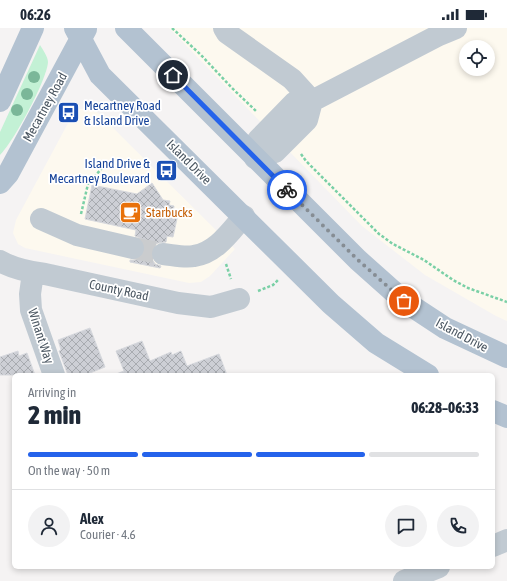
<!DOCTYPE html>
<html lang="en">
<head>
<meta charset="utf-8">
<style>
	:root { --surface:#fff; --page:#f2f2f3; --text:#1f2937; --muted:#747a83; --line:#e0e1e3; --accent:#2563eb }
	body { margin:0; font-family:"Asap Condensed",sans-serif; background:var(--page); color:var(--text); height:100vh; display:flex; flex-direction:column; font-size:15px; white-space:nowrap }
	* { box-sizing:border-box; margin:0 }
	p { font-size:13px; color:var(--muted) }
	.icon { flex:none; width:22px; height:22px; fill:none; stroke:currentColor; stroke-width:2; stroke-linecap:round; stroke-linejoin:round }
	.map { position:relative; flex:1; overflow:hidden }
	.drawer { position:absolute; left:12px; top:345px; width:483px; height:196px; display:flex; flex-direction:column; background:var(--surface); border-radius:6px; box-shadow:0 2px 6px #0003 }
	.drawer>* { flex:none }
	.buttons { position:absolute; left:459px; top:12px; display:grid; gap:8px }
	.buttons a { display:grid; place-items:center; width:36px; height:36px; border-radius:50%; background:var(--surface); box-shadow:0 2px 6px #0003; font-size:20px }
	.pin { position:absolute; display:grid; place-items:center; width:34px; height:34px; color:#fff; margin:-17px; border:2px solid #fff; border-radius:50%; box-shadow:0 1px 4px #0007 }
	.courier { position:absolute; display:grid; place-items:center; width:40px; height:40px; margin:-20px; border:3px solid #2563eb; border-radius:50%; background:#fff; color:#222; box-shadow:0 1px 5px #0007 }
	.headline em { font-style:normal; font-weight:800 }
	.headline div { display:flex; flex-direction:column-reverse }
	.headline { display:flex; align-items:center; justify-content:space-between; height:68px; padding:0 16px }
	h1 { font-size:26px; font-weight:800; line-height:30px }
	.bar { display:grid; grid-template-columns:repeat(4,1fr); gap:6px 4px; align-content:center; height:48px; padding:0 16px }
	.bar i { height:5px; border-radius:3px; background:var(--line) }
	.bar .active { background:var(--accent) }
	.bar p { grid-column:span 4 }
	.line { display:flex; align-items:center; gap:10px; padding:0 16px; border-top:1px solid var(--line) }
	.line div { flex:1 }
	.round { display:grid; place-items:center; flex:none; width:42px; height:42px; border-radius:21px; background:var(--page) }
	.status { display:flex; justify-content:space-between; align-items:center; height:28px; padding:0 20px; background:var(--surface); direction:ltr }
	.status svg { height:11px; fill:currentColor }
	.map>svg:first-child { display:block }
	.commercial { fill:#fdf9ef; fill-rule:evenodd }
	.grass { fill:#c3f1d5 }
	.building { fill:url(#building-cross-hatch); stroke:#d7d9de }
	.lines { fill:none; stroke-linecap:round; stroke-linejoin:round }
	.minor-tunnel { stroke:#caccce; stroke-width:22; stroke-dasharray:22 11; stroke-linecap:butt }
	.path { stroke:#7ad0a6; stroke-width:2.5; stroke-dasharray:3 2; stroke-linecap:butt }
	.minor { stroke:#c1cad2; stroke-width:22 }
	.major { stroke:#b3c2d1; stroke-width:22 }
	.tree { fill:#7bb799 }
	.done { stroke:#868d94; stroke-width:4; stroke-dasharray:0 7.2 }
	.route { stroke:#2563eb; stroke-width:5 }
	.labels { text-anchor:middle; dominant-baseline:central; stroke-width:3.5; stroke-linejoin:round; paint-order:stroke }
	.transit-label { font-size:13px; fill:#164399; stroke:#fff; text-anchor:start }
	.street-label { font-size:13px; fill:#4a5661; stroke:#fff }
	.food-label { font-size:13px; fill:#c56008; stroke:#fff; text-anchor:start }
</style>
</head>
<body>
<div class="status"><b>06:26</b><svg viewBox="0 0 49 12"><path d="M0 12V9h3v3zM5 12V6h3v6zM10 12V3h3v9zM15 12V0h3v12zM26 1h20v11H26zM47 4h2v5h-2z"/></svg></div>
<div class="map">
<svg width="507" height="553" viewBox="0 0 507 553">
	<defs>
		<pattern id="building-cross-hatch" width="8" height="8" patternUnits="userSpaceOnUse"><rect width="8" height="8" fill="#cdcfd5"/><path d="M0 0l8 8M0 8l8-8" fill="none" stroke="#a8abb0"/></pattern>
	</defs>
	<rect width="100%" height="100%" fill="#f5f3f3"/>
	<path class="commercial" d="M169 0H507V293L496 288 425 247 362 198ZM466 19H488V41H466Z
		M90 80 97 84 235 221 210 248 201 254 189 255 25 220 18 216 13 205 16 192 74 84 80 81Z"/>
	<path class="grass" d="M40 17C43 22 48 29 48 34 47 52 13 115 0 127V104Z"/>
	<path class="building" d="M152 155 163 172 170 173 169 177 174 178 173 185 178 186 173 209 167 208 166 214 158 215 153 218 151 224 152 231 155 236 161 238 160 240 130 234V232H136L142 229 145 222V216L142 211 135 208 136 202 85 191 92 157 137 166Z
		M90 300 105 339 85 347H68L59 323 61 322 58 312Z
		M142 313 150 333 171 324 172 327 181 323 187 338 219 326 227 347H116V346L124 343 116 323Z
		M18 323 19 328 27 325 35 347H0V329Z"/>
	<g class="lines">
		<path class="minor-tunnel" d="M133 220 163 226"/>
		<path class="path" d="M172 0 201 27 232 60 257 84
			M301 126 306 133 379 206 393 216 424 232 453 252 468 260 507 274
			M81 186 88 156 102 140
			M226 236 231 251
			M258 263 273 257 278 252"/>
		<path class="minor" d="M224 0 227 5 292 51 312 73
			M312 73 307 92 275 124 255 130 258 112 295 74 312 73 439 7 456 0
			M41 191 77 207 133 220
			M163 226C173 227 185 230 194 228 216 225 230 204 244 188
			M0 233C14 241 29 244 45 246L178 275 211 279 239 271
			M33 245 30 266 31 282 54 347
			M493 518 507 512
			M404 553 439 539"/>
		<path class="major" d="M75 0 100 47 331 276 376 315 428 347
			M126 0 358 232 404 273 445 300 507 329
			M0 73 33 0
			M0 155 8 146 86 1
			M493 383 507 389"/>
	</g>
	<g class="tree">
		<circle cx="34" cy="49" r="6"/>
		<circle cx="27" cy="66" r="6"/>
		<circle cx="17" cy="82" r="6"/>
	</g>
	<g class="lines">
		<path class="done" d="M287 162 358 232 404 273"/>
		<path class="route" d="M173 47 287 162"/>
	</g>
	<defs>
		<symbol id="bus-square" viewBox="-11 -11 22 22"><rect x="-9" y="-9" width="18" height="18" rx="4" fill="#1a4fb4" stroke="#fff"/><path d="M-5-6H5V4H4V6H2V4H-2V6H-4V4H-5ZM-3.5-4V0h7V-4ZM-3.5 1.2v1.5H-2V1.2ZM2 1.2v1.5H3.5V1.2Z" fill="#fff"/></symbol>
		<symbol id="cafe-square" viewBox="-11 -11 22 22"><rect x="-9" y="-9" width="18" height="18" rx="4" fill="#e8710a" stroke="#fff"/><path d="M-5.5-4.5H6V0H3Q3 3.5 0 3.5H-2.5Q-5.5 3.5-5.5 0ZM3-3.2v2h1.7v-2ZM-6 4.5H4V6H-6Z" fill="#fff"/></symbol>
	</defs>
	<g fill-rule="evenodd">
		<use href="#bus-square" x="56" y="72" width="25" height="25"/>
		<use href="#bus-square" x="154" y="130" width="25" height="25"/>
		<use href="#cafe-square" x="118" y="172" width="25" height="25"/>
	</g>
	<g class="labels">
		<g class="transit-label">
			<text x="84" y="77">Mecartney Road<tspan x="84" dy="15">&amp; Island Drive</tspan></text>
			<text x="150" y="135" text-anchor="end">Island Drive &amp;<tspan x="150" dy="15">Mecartney Boulevard</tspan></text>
		</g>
		<g class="street-label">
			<text transform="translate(45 79) rotate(-61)">Mecartney Road</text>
			<text transform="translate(189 134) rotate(45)">Island Drive</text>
			<text transform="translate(119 262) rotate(12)">County Road</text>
			<text transform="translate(462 307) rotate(28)">Island Drive</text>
			<text transform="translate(41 308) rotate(72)">Winant Way</text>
		</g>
		<g class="food-label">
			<text x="146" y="184">Starbucks</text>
		</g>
	</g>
</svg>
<div class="buttons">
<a><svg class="icon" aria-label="locate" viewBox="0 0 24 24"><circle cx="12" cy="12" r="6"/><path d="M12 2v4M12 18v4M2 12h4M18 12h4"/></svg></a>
</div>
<div class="pin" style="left:404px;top:273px;background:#ea580c"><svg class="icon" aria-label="bag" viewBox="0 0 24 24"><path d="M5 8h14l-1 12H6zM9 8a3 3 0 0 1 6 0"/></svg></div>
<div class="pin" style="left:173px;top:47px;background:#1f2937"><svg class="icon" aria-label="home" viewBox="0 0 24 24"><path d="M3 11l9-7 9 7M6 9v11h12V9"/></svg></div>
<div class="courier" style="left:287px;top:162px"><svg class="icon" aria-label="bike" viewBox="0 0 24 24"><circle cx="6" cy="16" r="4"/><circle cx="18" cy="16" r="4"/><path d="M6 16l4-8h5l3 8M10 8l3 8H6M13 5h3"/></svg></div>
<section class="drawer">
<div class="headline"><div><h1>2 min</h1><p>Arriving in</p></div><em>06:28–06:33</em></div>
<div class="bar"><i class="active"></i><i class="active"></i><i class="active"></i><i></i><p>On the way · 50 m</p></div>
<div class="line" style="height:72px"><a class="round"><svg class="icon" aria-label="person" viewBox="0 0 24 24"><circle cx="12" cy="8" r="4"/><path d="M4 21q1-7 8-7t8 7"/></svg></a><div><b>Alex</b><p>Courier · 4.6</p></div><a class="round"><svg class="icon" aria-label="chat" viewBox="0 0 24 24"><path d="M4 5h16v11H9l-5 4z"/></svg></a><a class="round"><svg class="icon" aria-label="phone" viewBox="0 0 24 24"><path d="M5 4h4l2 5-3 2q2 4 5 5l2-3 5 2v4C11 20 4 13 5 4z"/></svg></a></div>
</section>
</div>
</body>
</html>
